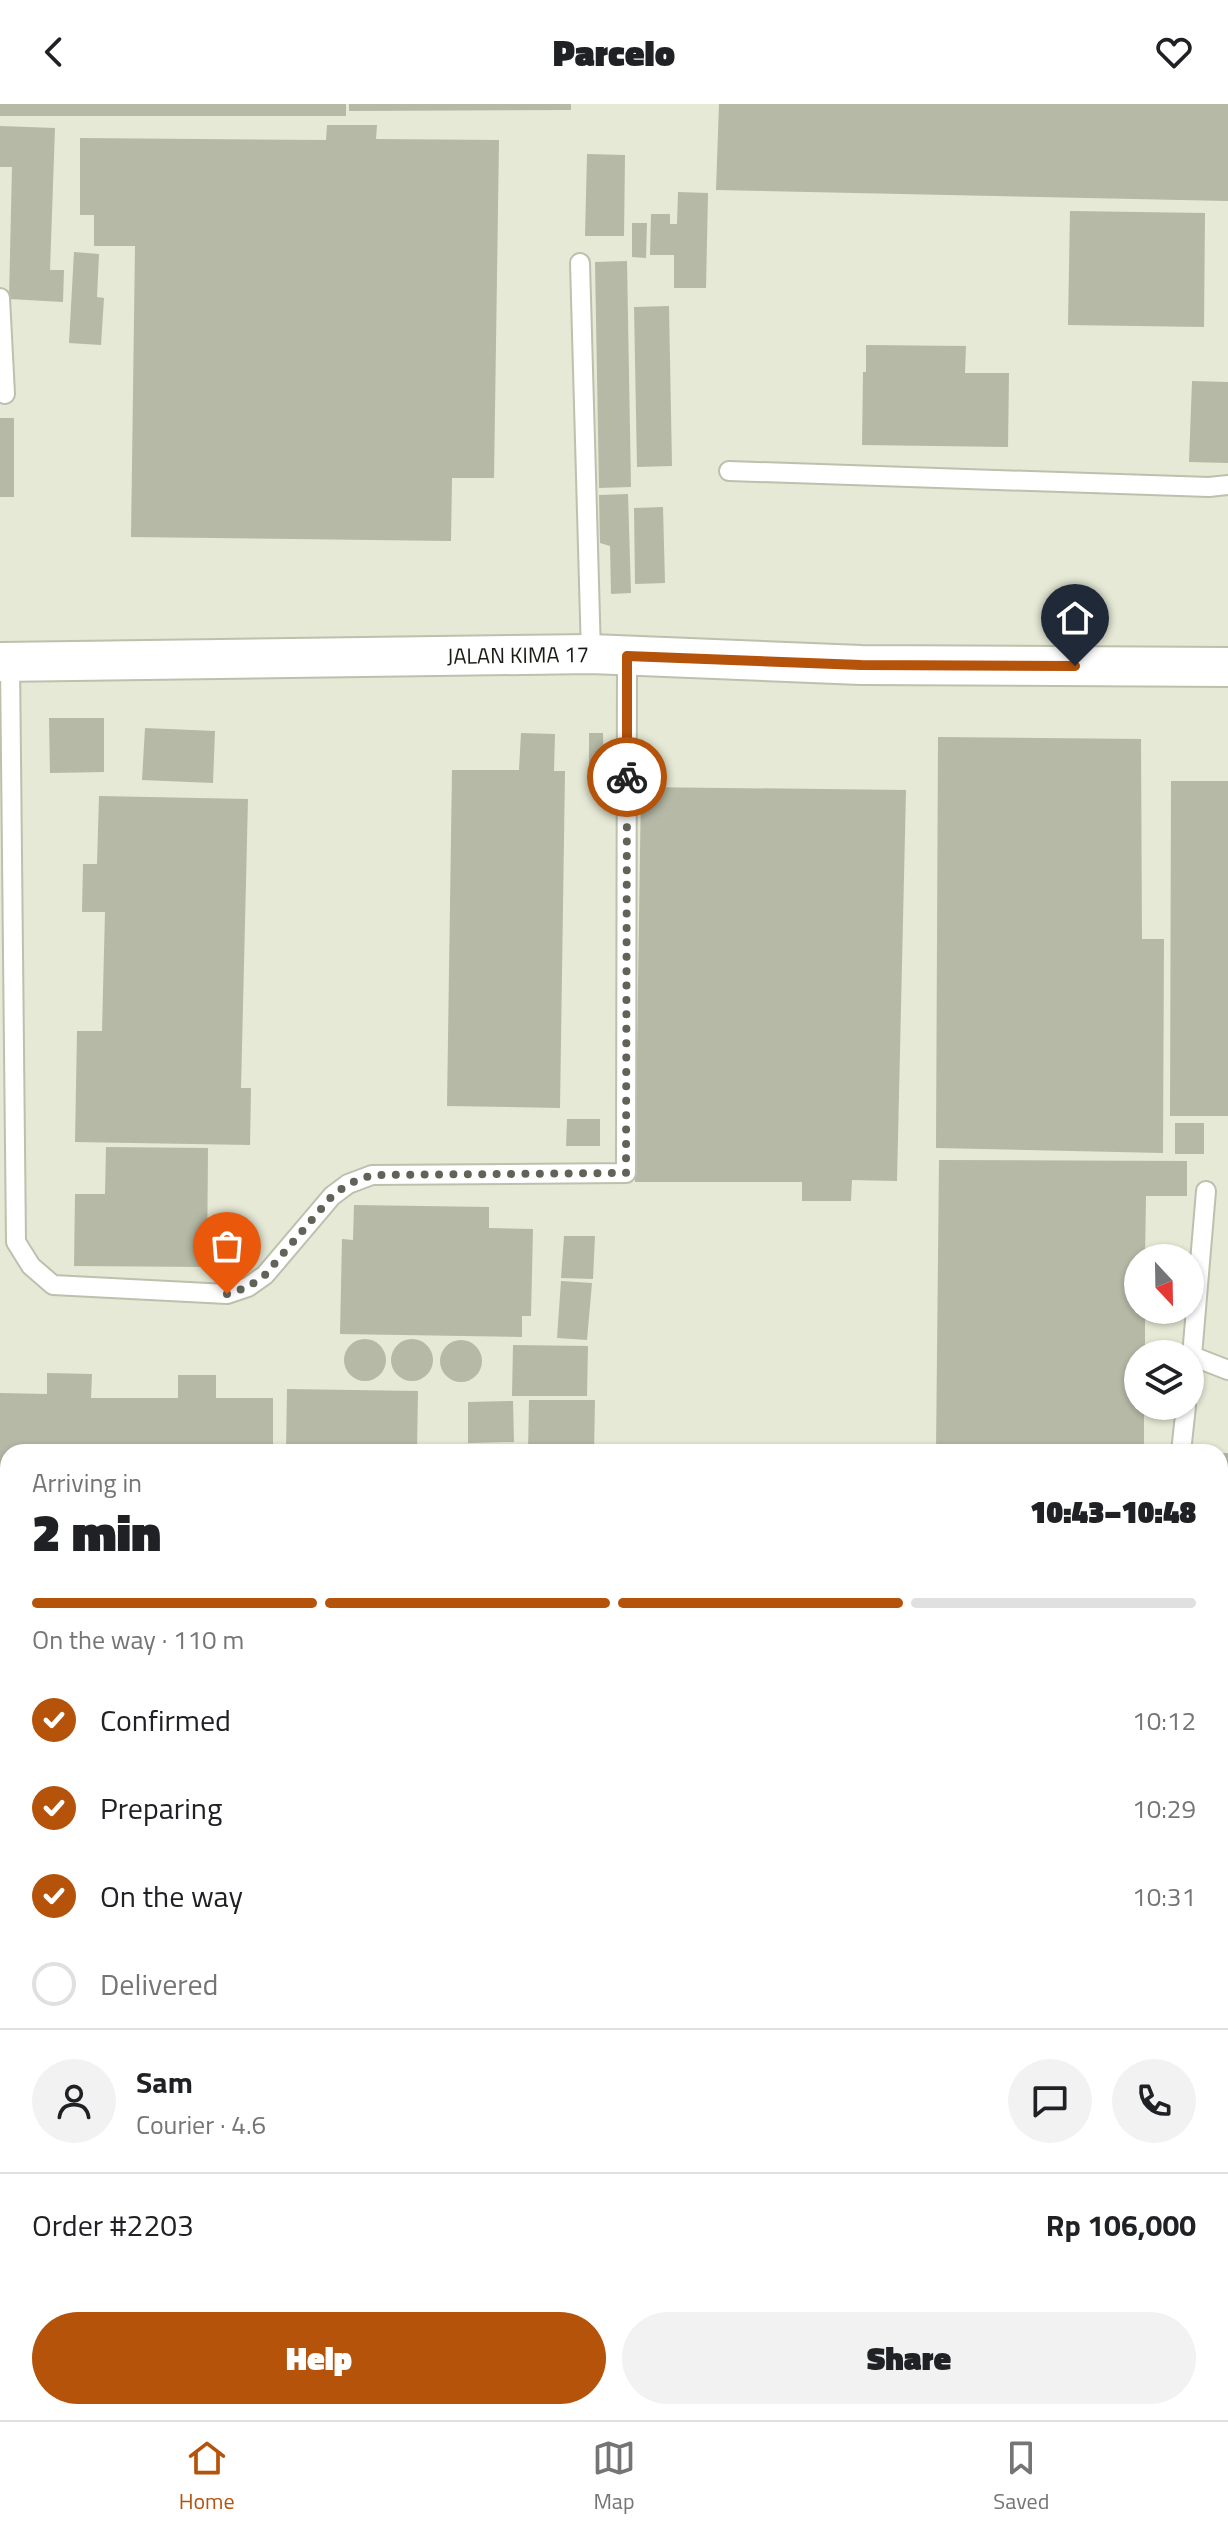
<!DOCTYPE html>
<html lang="en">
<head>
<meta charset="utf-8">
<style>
	:root { --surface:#fff; --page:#f2f2f2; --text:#202124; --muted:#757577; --line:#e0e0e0; --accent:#b45309 }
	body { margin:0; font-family:"Titillium Web",sans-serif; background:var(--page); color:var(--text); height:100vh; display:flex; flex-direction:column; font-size:30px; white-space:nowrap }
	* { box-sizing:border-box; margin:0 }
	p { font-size:26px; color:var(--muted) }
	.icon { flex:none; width:44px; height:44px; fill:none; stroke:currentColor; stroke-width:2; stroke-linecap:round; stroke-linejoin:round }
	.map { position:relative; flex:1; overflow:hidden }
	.details { position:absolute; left:0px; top:1340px; width:1228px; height:976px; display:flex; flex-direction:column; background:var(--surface); border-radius:24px 24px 0 0; box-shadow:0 2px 6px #0004 }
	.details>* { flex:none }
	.needle { width:52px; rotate:158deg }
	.controls { position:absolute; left:1124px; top:1140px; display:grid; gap:16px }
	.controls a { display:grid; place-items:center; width:80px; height:80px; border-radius:50%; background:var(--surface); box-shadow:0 2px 6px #0004; font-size:40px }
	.pin { position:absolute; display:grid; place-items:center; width:68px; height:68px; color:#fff; margin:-82px -34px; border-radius:50% 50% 50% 0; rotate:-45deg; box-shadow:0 0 8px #0007 }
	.pin .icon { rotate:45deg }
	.courier { position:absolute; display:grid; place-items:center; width:80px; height:80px; margin:-40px; border:6px solid #b45309; border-radius:50%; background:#fff; color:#222; box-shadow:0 2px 10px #0007 }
	.overview em { font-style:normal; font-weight:800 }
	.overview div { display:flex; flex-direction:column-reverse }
	.overview { display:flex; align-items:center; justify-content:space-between; height:136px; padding:0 32px }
	h1 { font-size:52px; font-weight:800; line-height:60px }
	.bar { display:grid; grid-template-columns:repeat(4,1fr); gap:12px 8px; align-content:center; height:96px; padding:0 32px }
	.bar i { height:10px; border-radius:6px; background:var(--line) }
	.bar .current { background:var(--accent) }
	.bar p { grid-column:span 4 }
	.line { display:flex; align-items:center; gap:20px; padding:0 32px; border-top:2px solid var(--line) }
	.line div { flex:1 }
	.round { display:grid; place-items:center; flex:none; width:84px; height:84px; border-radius:42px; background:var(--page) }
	ol { padding:0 32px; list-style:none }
	li { display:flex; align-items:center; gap:24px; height:88px }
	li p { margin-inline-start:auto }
	li .icon { padding:8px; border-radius:50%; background:var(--accent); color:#fff; stroke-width:4 }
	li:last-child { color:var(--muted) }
	li i { width:44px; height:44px; border:4px solid var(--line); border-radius:50% }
	.primary-button { display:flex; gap:16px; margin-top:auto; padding:16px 32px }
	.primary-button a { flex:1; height:92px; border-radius:48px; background:var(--accent); color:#fff; font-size:32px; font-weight:800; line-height:92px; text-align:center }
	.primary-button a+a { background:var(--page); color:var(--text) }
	header { display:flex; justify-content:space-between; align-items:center; height:104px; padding:0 32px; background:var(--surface); font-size:36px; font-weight:800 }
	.tabs { display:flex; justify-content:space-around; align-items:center; height:112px; border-top:2px solid var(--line); background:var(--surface); font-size:22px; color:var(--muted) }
	.tabs a { display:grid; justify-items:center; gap:4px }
	.tabs .current { color:var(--accent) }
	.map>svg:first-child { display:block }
	.building { fill:#b5b9a6 }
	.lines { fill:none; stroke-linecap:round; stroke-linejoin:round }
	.service-casing { stroke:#bcc0ad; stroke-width:22 }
	.minor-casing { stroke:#bcc0ad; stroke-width:42 }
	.service { stroke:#fff; stroke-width:18 }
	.minor { stroke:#fff; stroke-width:38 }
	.done { stroke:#606358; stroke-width:8; stroke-dasharray:0 14.4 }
	.route { stroke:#b45309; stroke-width:10 }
	.labels { text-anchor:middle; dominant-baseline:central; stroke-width:8; stroke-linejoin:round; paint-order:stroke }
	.street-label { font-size:22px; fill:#191b14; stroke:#f2f6e2 }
</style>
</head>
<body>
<header><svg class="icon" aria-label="back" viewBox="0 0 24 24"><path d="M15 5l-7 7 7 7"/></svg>Parcelo<svg class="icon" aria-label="heart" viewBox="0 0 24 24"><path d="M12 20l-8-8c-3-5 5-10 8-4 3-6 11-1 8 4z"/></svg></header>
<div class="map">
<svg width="1228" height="2316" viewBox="0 0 1228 2316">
	<rect width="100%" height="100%" fill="#e5e9d5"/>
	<path class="building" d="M0 0H346V12H0Z
		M349 0H571V6L349 7Z
		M719 0H1228V97L716 86Z
		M327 21H377L376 35 499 36 494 374H452L451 437 131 433 135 142H94V111H80V34L326 36Z
		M0 22 55 24 50 166H64L63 198 9 195 12 63H0Z
		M587 50 625 51 624 132H585Z
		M678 88 708 89 706 184H674V151H650L651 110H670V120H677Z
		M1070 107 1205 109 1204 223 1068 221Z
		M632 119H647L646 154 632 153Z
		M74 148 99 150 97 193 104 194 101 241 69 239Z
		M627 157 631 383 599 384 595 158Z
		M669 202 672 362 637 363 634 203Z
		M866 241 966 242 965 269H1009L1008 343 862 341 863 268H866Z
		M1192 277 1228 278V359L1189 358Z
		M0 314H14V393H0Z
		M628 390 631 489 611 490 610 442 600 439 599 391Z
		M663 403 665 479 635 480 634 404Z
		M49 614H104V668L50 669Z
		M145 624 215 627 213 679 142 676Z
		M521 629 555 630 554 667H565L560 1004 447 1002 452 666H519Z
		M589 629H603L604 676 589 677Z
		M938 633 1141 635 1142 835H1164L1163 1049 936 1044Z
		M1171 677H1228V1012H1170Z
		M641 683 906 686 897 1077 852 1076 851 1097H802V1078H635Z
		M99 692 248 695 241 984H251L250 1041 75 1038 77 927H102L105 808H82L83 760H97Z
		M567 1015H600V1042H566Z
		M1175 1019H1204V1050H1175Z
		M106 1043 208 1044 207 1163 74 1162 75 1090H105Z
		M939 1056 1187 1057V1092H1146L1145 1154H1138V1206H1145V1250H1138V1302H1144V1348H936Z
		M354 1101 489 1103V1124L533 1125 531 1212H522V1233L340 1230 342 1135 353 1136Z
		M564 1132H595L593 1175 561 1174Z
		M561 1177 592 1179 587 1236 557 1234Z
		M391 1256a21 21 0 1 1 42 0a21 21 0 1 1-42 0Z
		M344 1256a21 21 0 1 1 42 0a21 21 0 1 1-42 0Z
		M440 1257a21 21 0 1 1 42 0a21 21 0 1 1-42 0Z
		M513 1241 588 1242 587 1292H512Z
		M47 1269 92 1270 91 1294H178V1271H216V1294H273V1348H8V1545H0V1289L47 1290Z
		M287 1285 418 1287 417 1348H286Z
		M529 1296H595L594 1348H528Z
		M513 1297 514 1338 468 1339V1298Z
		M1220 1349H1228V1424L1220 1433Z
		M0 1892H8V2308H66V2316H0Z
		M87 2308H199V2316H87Z
		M221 2308H328V2316H221Z"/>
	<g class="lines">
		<defs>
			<path id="service" d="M580 159 591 550
				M0 194 5 290
				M729 367 1209 383 1228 381
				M10 558 16 1138 31 1162 53 1181 227 1190 248 1183 265 1171 332 1092 348 1080 372 1071 626 1069 627 552
				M1192 1252 1206 1087
				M1190 1267 1192 1252 1228 1266
				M1181 1348 1186 1302
				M1220 1495 1228 1488
				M1220 2262 1228 2267
				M1178 2308V2316
				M436 2316V2308"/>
			<g id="minor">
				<path id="s1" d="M0 558 591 550 861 561 1228 563"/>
			</g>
		</defs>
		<use href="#service" class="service-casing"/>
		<use href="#minor" class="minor-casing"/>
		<use href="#service" class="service"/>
		<use href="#minor" class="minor"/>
	</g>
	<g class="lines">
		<path class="done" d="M227 1190 248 1183 265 1171 332 1092 348 1080 372 1071 626 1069 627 673"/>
		<path class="route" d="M627 673V552L861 561 1075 562"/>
	</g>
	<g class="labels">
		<g class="street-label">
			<text stroke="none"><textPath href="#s1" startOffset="518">JALAN KIMA 17</textPath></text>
		</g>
	</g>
</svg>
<div class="controls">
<a><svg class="needle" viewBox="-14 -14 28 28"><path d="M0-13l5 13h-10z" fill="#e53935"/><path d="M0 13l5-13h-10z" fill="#757577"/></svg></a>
<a><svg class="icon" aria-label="layers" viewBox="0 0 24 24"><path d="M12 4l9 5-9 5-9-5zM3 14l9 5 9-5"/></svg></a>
</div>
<div class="pin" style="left:227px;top:1190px;background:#ea580c"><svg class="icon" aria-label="bag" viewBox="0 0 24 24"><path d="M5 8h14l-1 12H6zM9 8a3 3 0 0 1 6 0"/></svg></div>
<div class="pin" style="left:1075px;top:562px;background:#1f2937"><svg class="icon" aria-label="home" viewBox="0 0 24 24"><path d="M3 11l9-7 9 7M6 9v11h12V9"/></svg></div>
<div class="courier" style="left:627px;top:673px"><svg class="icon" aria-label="bike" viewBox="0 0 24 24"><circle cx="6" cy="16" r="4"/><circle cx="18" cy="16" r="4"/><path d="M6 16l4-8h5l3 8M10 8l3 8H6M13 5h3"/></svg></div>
<section class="details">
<div class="overview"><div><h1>2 min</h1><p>Arriving in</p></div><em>10:43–10:48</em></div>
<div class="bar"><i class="current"></i><i class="current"></i><i class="current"></i><i></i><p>On the way · 110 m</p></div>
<ol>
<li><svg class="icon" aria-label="check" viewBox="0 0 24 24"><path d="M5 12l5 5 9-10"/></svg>Confirmed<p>10:12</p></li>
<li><svg class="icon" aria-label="check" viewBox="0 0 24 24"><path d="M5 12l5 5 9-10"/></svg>Preparing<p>10:29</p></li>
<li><svg class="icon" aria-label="check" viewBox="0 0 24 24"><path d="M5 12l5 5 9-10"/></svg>On the way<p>10:31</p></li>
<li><i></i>Delivered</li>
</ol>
<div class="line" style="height:144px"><a class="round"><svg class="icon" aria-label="person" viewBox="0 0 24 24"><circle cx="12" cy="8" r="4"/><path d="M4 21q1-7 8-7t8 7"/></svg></a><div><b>Sam</b><p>Courier · 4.6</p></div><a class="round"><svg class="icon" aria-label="chat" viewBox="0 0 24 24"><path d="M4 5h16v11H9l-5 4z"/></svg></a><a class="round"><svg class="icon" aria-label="phone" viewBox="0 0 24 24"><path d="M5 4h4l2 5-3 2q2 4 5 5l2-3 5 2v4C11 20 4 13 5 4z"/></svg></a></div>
<div class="line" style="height:104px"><div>Order #2203</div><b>Rp 106,000</b></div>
<div class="primary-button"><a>Help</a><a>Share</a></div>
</section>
</div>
<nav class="tabs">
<a class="current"><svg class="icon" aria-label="home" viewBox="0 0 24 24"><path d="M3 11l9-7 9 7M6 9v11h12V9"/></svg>Home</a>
<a><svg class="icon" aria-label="map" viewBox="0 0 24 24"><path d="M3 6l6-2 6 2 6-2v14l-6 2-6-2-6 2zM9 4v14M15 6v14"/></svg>Map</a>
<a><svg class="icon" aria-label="saved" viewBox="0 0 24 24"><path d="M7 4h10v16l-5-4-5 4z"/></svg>Saved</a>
</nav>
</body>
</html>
